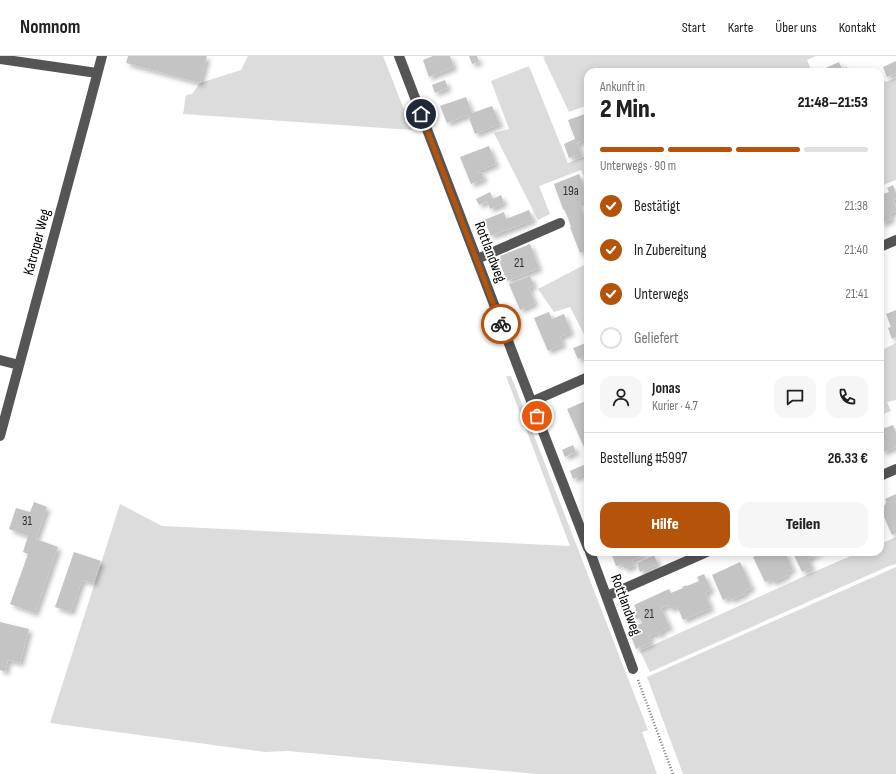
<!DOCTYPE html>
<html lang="de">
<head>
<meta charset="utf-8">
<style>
	:root { --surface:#fff; --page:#f6f6f6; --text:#202124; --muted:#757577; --line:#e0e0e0; --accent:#b45309 }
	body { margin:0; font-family:"Sofia Sans Condensed",sans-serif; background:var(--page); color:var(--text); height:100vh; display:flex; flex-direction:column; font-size:15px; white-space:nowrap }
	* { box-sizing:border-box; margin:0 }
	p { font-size:13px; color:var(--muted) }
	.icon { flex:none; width:22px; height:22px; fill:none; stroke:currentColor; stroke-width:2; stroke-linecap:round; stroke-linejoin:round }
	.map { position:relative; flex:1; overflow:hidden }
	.panel { position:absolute; left:584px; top:12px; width:300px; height:488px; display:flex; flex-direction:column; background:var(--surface); border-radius:12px; box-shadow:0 2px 10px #0003 }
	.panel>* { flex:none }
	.pin { position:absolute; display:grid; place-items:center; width:34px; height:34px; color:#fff; margin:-17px; border:2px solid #fff; border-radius:50%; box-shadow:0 1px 4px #0007 }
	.courier { position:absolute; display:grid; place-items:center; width:40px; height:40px; margin:-20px; border:3px solid #b45309; border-radius:50%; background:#fff; color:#222; box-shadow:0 1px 5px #0007 }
	.head em { font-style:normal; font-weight:800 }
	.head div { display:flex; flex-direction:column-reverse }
	.head { display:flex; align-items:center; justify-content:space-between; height:68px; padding:0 16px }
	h1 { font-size:26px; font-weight:800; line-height:30px }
	.bar { display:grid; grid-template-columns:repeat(4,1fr); gap:6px 4px; align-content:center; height:48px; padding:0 16px }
	.bar i { height:5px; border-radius:3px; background:var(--line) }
	.bar .current { background:var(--accent) }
	.bar p { grid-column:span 4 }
	.line { display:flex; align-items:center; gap:10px; padding:0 16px; border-top:1px solid var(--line) }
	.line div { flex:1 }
	.round { display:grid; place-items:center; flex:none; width:42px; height:42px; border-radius:12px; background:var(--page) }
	ol { padding:0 16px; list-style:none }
	li { display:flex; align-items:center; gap:12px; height:44px }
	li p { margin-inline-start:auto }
	li .icon { padding:4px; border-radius:50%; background:var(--accent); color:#fff; stroke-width:4 }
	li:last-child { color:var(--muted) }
	li i { width:22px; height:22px; border:2px solid var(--line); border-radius:50% }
	.button { display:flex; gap:8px; margin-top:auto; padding:8px 16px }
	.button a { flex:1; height:46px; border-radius:12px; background:var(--accent); color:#fff; font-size:16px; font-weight:800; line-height:46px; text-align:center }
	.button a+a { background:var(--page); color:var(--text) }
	header { display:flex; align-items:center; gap:24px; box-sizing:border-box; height:56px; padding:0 20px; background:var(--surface); border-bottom:1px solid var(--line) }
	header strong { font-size:19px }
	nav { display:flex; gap:22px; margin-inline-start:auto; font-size:14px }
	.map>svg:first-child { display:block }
	.green { fill:#dcdcdc }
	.building { fill:#c4c4c4; filter:url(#shadow) }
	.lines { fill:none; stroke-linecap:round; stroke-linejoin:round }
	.path { stroke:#777; stroke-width:2.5; stroke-dasharray:1 2; stroke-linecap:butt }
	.minor { stroke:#555; stroke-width:10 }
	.done { stroke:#595959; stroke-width:4; stroke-dasharray:0 7.2 }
	.route { stroke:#b45309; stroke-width:5 }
	.labels { text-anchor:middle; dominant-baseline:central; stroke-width:3.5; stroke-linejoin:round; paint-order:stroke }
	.number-label { font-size:13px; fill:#313131 }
	.street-label { font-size:15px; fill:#000; stroke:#fff }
</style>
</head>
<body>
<header>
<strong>Nomnom</strong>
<nav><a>Start</a><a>Karte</a><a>Über uns</a><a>Kontakt</a></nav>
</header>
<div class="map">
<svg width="896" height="718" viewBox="0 0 896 718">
	<defs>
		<filter id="shadow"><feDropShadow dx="3.5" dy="3.5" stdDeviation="2" flood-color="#0004"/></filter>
	</defs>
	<rect width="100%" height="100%" fill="#fff"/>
	<path class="green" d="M248 0H383L412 74 183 58 186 39 192 38 200 27 241 14Z
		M545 0H816L807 4 812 16H588V49L569 56 543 1Z
		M529 10 568 107 588 99V128L581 114 539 130 550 158 538 164 494 77 509 73 491 25Z
		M883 22 885 26 896 22V124L880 130V23Z
		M588 207V286L570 251 554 256 538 233Z
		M896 287V344L887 346 891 355 880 359V295Z
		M506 320H511L648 674 642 676 657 718H537L288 695 265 696 50 667 120 448 162 470 570 490Z
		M896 481V508L889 510 650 616 640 595 809 518 860 496H880V488Z
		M896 511V718H683L647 621Z"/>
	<path class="building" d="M128 0H207L200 27 126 7Z
		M433 0H450L454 11 429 21 423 4Z
		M469 0H477L479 6 472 8Z
		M896 5V17L887 21 883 11Z
		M839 6 842 13 847 11 849 16H822L821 14Z
		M445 24 448 32 435 37 432 29Z
		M466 41 472 57 492 50 500 68 475 78 468 59 447 67 440 50Z
		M588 57V82L577 87 581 98 569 102 564 88 575 83 568 64Z
		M489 90 496 108 476 116 477 118 482 116 484 123 471 128 460 101Z
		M579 118 588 142V144L579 147 586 166 588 165V194L580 197 570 171H571L568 162 564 153H563L554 128Z
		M893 129 896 137V143L893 144 896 152V155L890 158 892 163 880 168V139L889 136 887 132Z
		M490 136 493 143 501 139 504 147 490 153 487 145 479 149 476 143Z
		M529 154 533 164 491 180 484 164 504 156 506 163Z
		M530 188 539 212 507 225 498 202 501 201 500 200Z
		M530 220 534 229 529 232 535 247 520 254 509 228Z
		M896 254V281L892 283 888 272 891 271 886 258Z
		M549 256 552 263 564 258 571 276 560 281 563 288 548 295 534 262Z
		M586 287 588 291V299L578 303 573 292Z
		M588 344V400L567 353Z
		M893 369 896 377V391L883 396 880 388V372L884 371 885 372Z
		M573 389 576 396 565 401 562 394Z
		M586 408 588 412V416L573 423 570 415Z
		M896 438V477L892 479 880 452 885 449 886 446 885 443Z
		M34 446 47 451 36 483 58 491 35 557 10 548 28 498 23 496 28 480 9 473 16 452 30 456Z
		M74 496 101 505 93 527 82 524 71 556 55 551Z
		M611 496H647L648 498 632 504 635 509 625 513 622 508 616 510Z
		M764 496H785L793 514 786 516 788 519 773 526 771 523 765 526 753 501Z
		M795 496H821L808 502 812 512 802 516 793 497Z
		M654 499 658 508 640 516 637 507Z
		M740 506 752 532 745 535 746 537 731 544 730 541 723 544 712 519Z
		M704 518 711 534 705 537 711 552 683 564 677 550 670 553 668 549 661 552 670 571 662 574 660 579 656 577 649 580 651 586 636 593 628 573 642 567 640 562 636 563 633 555 636 553 634 549 669 533 671 537 683 532 682 531 687 529V530L699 525 697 521Z
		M0 566 29 573 20 607 8 604 5 616 0 614Z"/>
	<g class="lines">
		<path class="path" d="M638 624 673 718"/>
		<path class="minor" d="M399 0 516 306 588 492
			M0 3 97 17
			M880 191 896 184
			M477 203 560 167
			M0 304 19 309
			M531 346 588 321
			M0 380 87 57 102 0
			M880 420 896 413
			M590 496 633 613
			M607 540 707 496"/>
	</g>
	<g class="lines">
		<path class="done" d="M501 268 537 360"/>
		<path class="route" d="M421 58 501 268"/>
	</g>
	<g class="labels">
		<g class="number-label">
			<text x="571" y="135">19a</text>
			<text x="519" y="207">21</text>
			<text x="27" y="465">31</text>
			<text x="649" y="558">21</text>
		</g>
		<g class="street-label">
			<text transform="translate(37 186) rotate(-75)">Katroper Weg</text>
			<text transform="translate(490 196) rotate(69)">Rottlandweg</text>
			<text transform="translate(626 549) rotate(70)">Rottlandweg</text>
		</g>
	</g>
</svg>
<div class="pin" style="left:537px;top:360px;background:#ea580c"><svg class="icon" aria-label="bag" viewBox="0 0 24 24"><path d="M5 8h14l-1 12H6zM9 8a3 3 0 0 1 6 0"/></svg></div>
<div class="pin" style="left:421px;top:58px;background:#1f2937"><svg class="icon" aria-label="home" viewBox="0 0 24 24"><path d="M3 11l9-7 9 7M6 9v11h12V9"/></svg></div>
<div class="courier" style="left:501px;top:268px"><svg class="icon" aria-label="bike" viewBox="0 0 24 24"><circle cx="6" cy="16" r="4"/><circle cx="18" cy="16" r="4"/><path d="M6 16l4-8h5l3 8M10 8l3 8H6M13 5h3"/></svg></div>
<section class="panel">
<div class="head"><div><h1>2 Min.</h1><p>Ankunft in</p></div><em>21:48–21:53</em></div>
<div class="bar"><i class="current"></i><i class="current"></i><i class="current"></i><i></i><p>Unterwegs · 90 m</p></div>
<ol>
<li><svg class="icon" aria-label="check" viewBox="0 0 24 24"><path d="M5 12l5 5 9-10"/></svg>Bestätigt<p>21:38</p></li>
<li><svg class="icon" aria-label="check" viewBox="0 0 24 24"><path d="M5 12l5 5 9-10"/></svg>In Zubereitung<p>21:40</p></li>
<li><svg class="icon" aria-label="check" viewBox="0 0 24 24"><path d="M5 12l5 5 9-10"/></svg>Unterwegs<p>21:41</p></li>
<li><i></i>Geliefert</li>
</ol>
<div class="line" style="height:72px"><a class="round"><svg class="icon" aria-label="person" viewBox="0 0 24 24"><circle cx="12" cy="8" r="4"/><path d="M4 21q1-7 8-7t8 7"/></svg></a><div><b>Jonas</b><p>Kurier · 4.7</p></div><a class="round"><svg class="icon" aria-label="chat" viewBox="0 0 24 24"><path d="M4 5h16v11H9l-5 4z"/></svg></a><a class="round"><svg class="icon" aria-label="phone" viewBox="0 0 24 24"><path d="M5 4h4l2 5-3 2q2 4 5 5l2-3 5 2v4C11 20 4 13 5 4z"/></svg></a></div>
<div class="line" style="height:52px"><div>Bestellung #5997</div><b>26.33 €</b></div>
<div class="button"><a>Hilfe</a><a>Teilen</a></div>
</section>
</div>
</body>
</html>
